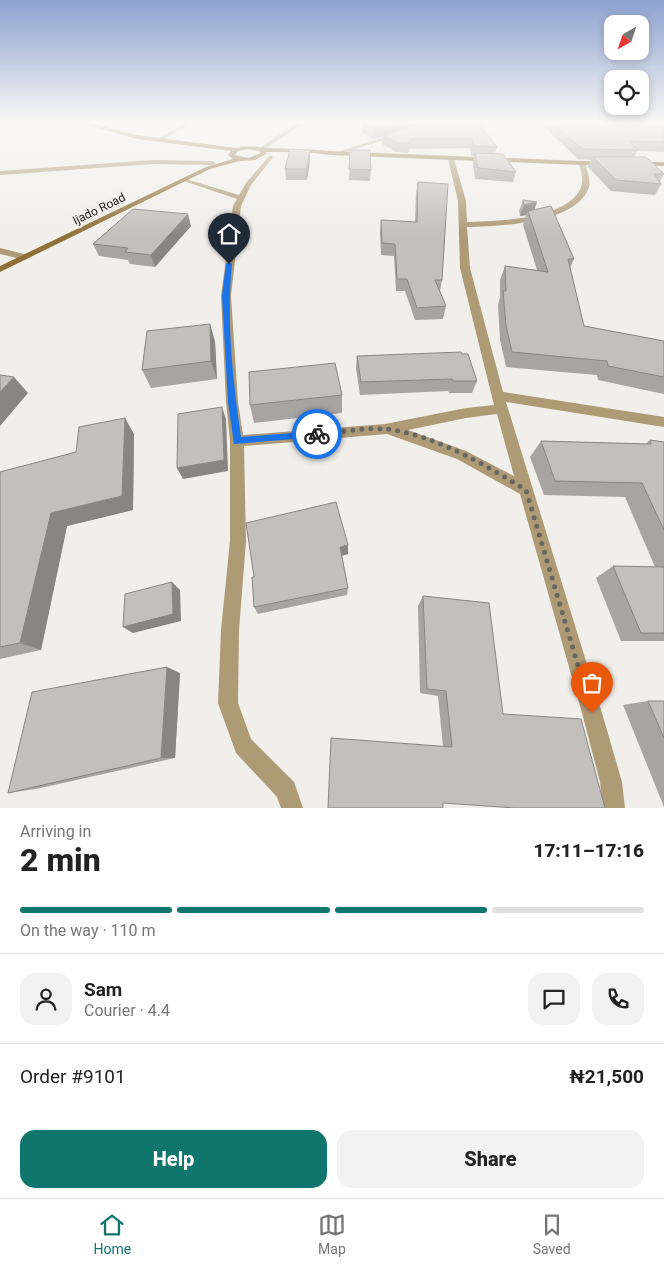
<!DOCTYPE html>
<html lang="en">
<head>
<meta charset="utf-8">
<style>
	:root { --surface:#fff; --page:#f2f2f2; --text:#222; --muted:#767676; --line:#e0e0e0; --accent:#0f766e }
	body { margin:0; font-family:Roboto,sans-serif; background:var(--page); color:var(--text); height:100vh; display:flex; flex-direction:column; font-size:19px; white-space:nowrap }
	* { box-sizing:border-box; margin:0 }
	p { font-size:16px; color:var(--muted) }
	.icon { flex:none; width:28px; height:28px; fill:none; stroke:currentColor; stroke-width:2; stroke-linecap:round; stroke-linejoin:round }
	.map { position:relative; height:808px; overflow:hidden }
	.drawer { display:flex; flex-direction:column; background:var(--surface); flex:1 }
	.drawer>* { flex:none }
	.needle { width:32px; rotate:219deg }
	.fabs { position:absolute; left:604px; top:15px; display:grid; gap:10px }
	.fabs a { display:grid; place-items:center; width:45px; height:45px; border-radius:10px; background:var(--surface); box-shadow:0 2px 8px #0003; font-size:25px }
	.pin { position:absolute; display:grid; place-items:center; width:42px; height:42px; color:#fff; margin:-51px -21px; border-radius:50% 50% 50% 0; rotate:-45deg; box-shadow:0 0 5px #0007 }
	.pin .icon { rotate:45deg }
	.courier { position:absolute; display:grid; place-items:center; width:50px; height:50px; margin:-25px; border:4px solid #1a73e8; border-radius:50%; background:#fff; color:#222; box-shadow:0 1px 6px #0007 }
	.summary em { font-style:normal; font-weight:800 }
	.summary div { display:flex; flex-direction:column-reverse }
	.summary { display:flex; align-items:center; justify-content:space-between; height:85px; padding:0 20px }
	h1 { font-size:32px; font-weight:800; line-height:38px }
	.bar { display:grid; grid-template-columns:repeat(4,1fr); gap:8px 5px; align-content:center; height:60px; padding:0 20px }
	.bar i { height:6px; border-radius:4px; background:var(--line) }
	.bar .on { background:var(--accent) }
	.bar p { grid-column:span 4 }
	.line { display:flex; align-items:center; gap:12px; padding:0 20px; border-top:1px solid var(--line) }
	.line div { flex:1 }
	.round { display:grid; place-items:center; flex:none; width:52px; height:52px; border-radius:15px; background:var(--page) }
	.primary-button { display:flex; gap:10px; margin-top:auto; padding:10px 20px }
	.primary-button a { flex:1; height:58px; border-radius:15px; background:var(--accent); color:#fff; font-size:20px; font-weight:800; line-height:58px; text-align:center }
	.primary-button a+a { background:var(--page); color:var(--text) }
	.tab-bar { display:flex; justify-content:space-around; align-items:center; height:70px; border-top:1px solid var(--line); background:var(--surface); font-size:14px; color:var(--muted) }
	.tab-bar a { display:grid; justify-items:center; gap:2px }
	.tab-bar .on { color:var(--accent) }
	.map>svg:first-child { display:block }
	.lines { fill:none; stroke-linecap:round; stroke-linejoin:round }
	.street { fill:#af9a76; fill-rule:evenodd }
	.secondary { fill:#8f7038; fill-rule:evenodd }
	.wall { fill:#a7a5a1 }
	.shaded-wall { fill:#888683 }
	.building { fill:#c2c0bb; stroke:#888683 }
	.route { fill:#1a73e8 }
	.done { stroke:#676663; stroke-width:5; stroke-dasharray:0 9 }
	.labels { text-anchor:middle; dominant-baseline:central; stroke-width:5; stroke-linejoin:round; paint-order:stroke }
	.far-street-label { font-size:12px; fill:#1d1c1a; stroke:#f1efea }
</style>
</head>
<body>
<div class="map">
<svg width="664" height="808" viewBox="0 0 664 808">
	<rect width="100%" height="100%" fill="#f1efea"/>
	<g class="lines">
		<path class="street" d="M187 122H194L160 141 155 140Z
			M299 122H306L263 150 258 149Z
			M395 134 400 135 339 154 334 153Z
			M270 155 273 157 251 185 241 206 231 296 238 402 243 435 385 424 466 408 494 405 460 268 458 201 448 159 451 157 454 159 466 201 467 222C496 221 569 220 581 187 584 180 581 171 579 164L582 162 585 164C587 171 591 179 589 187 577 224 499 226 467 227L470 268 503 392 664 417V427L506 402 602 713 622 782 625 808H603L600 782 582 713 520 494 457 459 387 434 244 446 246 541 239 630 238 703 251 739 294 782 303 808H281L277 797 236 753 218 703 221 630 230 541V441L226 402 221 296 233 206 237 199 181 180 186 179 239 195 246 183ZM497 414 514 476 466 451 408 430 466 418Z
			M153 160 213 161 216 163 213 165 153 164 0 175V171Z
			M0 248 28 255 29 257 25 260 0 254Z"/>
		<path class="secondary" d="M77 122H86L137 135 236 148C248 145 256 147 267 148 288 149 309 149 330 151L607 162 610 164 607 166 330 155 305 152H266V154L255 160 240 161 210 169 0 272V266L206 167 233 159 228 155 231 151 137 139ZM248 149 259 151 261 153 248 158 235 155 238 151Z
			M664 162V166H637L634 164 637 162Z"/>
	</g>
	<path class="wall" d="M359 122H482L483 129 497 147 495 154 516 172 513 182 475 179 473 163 474 156H471L470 148 409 149 408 153 396 152 382 144V136L373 139 363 133V126Z
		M539 122H664V152L637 151 634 157 664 174 660 181 661 184 655 195 611 191 588 167 591 160 578 159Z
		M310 150V160L307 180H286L285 169Z
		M350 150 371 170 370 181 349 180Z
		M418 182 442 280 440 291 446 306 443 319 415 320 405 291H396L394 256 381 255 380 232 381 220 415 222 416 193Z
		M523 200 535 210 574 259 570 268 584 326 664 341V394L598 380 597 375 506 367 500 340 498 305 500 297V280L505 266 537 270 523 225 526 215 520 216 519 211Z
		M191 226 155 267 130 264 128 260 99 256 93 244Z
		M210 324 215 342 217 379 151 388 142 370Z
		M357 356 477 381 472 393H449L448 391 360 395 356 368Z
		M342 395V413L254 423 250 405Z
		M134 434 133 510 67 526 41 650 0 659V472L76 452Z
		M650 440 664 442V641H621L596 578 613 566 655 567 625 497 544 495 530 457 541 441 646 444Z
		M348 545V554L342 556 348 588 347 595 258 614 254 607Z
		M423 596 489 603 443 803 328 808 443 747 438 696 420 693 418 606Z
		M180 673 175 758 36 789 8 793Z
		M648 701H664V807L623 705Z"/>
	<path class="shaded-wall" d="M403 122H437L383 135 382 136 373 139V129Z
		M479 124H484L482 133Z
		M310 150V160L307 180 306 169Z
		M537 202 533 214 528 211 526 215 520 216 524 205Z
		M188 214 191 226 155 267 151 255Z
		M210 324 215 342 217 379 211 361Z
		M14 377 28 393 0 426V392Z
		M222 407 226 419 228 471 183 479 177 468Z
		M125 418 134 434 133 510 67 526 41 650 20 643 51 513Z
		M348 545V554L340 556V547Z
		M172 582 180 590 181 621 133 633 123 627Z
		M167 667 180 673 175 758H161Z"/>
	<path class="building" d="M371 122H403L373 129 364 124 371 123Z
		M430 122H482L484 124H479L497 147 474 146 472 139H410L409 143H397L383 135Z
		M551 122H664V142L629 141 638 150 582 149Z
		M290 149 310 150 306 169H285Z
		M350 150H370L371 170 349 169Z
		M475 153 503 154 516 172 478 168Z
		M593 157H646L664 174H654L661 184 616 180Z
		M418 182 448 184 442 280H435L446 306 417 308 407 279H397L395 244 382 243 381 220 417 222Z
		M523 200 537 202 524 205Z
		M551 206 574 259H568L584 326 664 341V377L608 366 607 361 512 352 506 326 503 291H506L505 266 548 272 528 211Z
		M133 209 188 214 151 255 125 252 128 248 93 244Z
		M210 324 211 361 142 370 147 331Z
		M461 352 462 354H468L477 381H453L452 379 361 382 357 356Z
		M335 363 342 395 250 405 249 372Z
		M0 375 14 377 0 392Z
		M222 407 224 460 177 468 178 414Z
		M125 418 122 496 51 513 20 643 0 647V472L76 452 79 427Z
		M650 440 664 442V530L642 483 555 481 541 441 651 444Z
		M336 502 348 545 340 547 348 588 254 607 252 577H254L246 523Z
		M613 566 664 567V633H641Z
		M172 582 173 614 123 627 125 594Z
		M423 596 489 603 503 714 581 719 605 808H515L443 803V808H328L331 738 452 747 446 691 427 689Z
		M167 667 161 758 8 793 32 692Z
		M648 701H664V738Z"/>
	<linearGradient id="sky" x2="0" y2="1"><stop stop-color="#8ca2d0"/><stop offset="0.52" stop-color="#f9f8f6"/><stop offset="1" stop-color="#f9f8f6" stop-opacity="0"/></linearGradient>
	<rect width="664" height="235" fill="url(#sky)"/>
	<path class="route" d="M229 262 232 264C226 321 233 380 241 437L317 431 320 432V437L234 444 228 402 222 296 226 264Z"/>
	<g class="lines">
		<path class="done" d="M317 434C338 433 365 427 386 429 436 435 483 464 526 490L592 713"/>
	</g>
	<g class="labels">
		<g class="far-street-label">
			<text transform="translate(99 209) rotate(-26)">Ijado Road</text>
		</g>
	</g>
</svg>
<div class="fabs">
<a><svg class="needle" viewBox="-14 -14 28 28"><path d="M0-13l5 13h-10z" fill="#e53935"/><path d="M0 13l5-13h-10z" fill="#767676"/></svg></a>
<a><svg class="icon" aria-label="locate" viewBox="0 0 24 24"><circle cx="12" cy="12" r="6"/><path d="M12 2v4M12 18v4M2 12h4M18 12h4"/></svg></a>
</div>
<div class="pin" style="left:592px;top:713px;background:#ea580c"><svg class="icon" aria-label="bag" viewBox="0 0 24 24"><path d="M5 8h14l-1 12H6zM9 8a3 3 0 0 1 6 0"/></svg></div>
<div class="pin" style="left:229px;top:264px;background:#1f2937"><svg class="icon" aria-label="home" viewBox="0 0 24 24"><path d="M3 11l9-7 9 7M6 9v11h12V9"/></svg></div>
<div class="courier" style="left:317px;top:434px"><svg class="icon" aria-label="bike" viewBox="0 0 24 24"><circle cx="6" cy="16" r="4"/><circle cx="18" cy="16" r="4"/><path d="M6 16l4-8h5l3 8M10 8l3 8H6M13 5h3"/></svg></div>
</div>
<section class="drawer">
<div class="summary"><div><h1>2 min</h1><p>Arriving in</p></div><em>17:11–17:16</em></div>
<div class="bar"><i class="on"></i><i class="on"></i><i class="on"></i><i></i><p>On the way · 110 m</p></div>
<div class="line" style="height:90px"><a class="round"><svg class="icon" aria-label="person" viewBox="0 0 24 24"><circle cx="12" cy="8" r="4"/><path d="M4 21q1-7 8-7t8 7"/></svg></a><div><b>Sam</b><p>Courier · 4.4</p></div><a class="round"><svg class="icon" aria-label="chat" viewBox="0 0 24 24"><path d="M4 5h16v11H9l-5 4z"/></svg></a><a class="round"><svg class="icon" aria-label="phone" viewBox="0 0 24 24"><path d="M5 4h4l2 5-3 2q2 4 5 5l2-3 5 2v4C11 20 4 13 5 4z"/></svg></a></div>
<div class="line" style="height:65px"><div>Order #9101</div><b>₦21,500</b></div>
<div class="primary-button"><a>Help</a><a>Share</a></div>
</section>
<nav class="tab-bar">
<a class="on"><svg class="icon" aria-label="home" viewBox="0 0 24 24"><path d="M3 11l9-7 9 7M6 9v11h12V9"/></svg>Home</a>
<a><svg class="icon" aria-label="map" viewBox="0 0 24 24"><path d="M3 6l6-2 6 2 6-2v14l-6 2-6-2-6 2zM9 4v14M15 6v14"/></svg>Map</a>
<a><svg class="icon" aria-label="saved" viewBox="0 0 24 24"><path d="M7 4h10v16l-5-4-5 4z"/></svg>Saved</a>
</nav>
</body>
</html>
